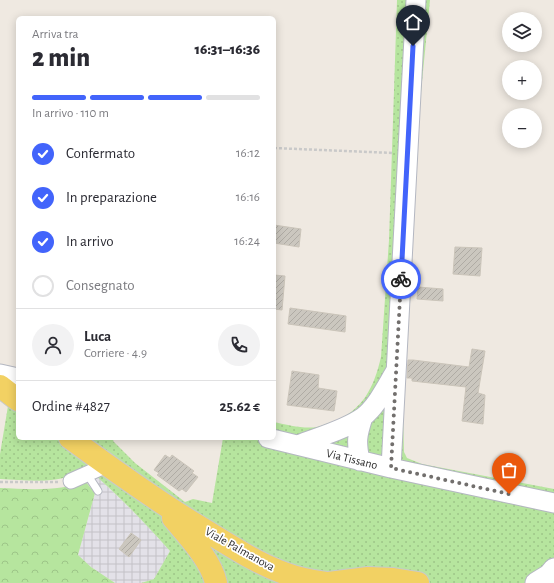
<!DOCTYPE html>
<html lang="it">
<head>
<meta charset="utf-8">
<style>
	:root { --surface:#fff; --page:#f2f2f3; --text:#2b2b33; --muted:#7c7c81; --line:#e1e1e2; --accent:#4264fb }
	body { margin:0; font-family:"Alegreya Sans",sans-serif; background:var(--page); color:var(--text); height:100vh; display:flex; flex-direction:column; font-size:15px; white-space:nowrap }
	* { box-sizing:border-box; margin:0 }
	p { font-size:13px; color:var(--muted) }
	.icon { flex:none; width:22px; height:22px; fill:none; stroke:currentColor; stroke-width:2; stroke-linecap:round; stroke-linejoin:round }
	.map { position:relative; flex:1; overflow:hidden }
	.details { position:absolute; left:16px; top:16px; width:260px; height:424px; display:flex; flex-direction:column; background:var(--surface); border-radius:6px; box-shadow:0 2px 10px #0003 }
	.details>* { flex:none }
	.buttons { position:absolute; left:502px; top:12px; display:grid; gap:8px }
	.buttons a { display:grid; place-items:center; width:40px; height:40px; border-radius:50%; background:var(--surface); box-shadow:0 2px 10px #0003; font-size:20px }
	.pin { position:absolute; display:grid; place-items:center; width:34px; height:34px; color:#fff; margin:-41px -17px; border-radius:50% 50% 50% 0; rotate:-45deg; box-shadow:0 0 4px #0007 }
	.pin .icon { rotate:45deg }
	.courier { position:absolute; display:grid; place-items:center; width:40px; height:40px; margin:-20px; border:3px solid #4264fb; border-radius:50%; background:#fff; color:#222; box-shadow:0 1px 5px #0007 }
	.headline em { font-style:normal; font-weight:800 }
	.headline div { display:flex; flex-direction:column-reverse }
	.headline { display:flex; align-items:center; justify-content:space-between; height:68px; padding:0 16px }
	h1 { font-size:26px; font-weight:800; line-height:30px }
	.bar { display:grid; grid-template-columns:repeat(4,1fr); gap:6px 4px; align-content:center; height:48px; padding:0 16px }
	.bar i { height:5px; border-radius:3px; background:var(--line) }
	.bar .on { background:var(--accent) }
	.bar p { grid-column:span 4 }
	.line { display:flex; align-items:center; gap:10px; padding:0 16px; border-top:1px solid var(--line) }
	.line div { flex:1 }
	.round { display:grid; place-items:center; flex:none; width:42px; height:42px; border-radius:21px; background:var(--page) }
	ol { padding:0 16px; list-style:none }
	li { display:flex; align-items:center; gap:12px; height:44px }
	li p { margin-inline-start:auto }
	li .icon { padding:4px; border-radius:50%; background:var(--accent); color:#fff; stroke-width:4 }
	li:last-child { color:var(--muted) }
	li i { width:22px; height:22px; border:2px solid var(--line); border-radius:50% }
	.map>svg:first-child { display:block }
	.industrial { fill:url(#industrial-grid) }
	.grass { fill:url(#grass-dots) }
	.forest { fill:url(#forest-crowns) }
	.building { fill:url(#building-hatch); stroke:#cbc5ba }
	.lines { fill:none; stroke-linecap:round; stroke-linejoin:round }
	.service-casing { stroke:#b4b7c1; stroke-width:9 }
	.minor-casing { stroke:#b4b7c1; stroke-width:17 }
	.tertiary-casing { stroke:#b4b7c1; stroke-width:21 }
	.secondary-casing { stroke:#b4b7c1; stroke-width:23 }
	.primary-casing { stroke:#c9c9c9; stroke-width:24 }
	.path { stroke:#c9c9c9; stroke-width:2.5; stroke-dasharray:3 2; stroke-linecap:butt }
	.service { stroke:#fff; stroke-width:7 }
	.minor { stroke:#fff; stroke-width:15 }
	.tertiary { stroke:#fff; stroke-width:19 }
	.secondary { stroke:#fff; stroke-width:21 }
	.primary { stroke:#f2d163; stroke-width:22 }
	.done { stroke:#726f6d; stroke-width:4; stroke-dasharray:0 7.2 }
	.route { stroke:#4264fb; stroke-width:5 }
	.labels { text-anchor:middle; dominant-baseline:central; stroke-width:3.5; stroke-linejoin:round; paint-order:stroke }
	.street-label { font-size:12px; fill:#2e2e2e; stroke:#fff }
</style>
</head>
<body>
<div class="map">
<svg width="554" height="583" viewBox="0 0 554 583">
	<defs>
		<pattern id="industrial-grid" width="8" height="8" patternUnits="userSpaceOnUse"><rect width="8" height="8" fill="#e3e1e8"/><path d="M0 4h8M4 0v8" fill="none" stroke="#c3c1c7"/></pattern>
		<pattern id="grass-dots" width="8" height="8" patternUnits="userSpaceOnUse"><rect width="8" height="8" fill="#b6e59e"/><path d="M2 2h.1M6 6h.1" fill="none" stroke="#9dc588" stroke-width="1.8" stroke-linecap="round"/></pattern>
		<pattern id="forest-crowns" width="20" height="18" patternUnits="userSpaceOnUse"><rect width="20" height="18" fill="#b6e59e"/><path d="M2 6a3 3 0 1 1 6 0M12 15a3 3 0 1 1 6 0" fill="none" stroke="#9dc588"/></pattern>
		<pattern id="building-hatch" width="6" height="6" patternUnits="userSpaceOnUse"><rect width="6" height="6" fill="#cbc7bf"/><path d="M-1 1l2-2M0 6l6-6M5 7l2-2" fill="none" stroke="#afaba4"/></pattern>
	</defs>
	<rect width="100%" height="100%" fill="#efe9e1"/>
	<path class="industrial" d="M97 476 144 522 170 551 154 579 141 583H115L91 567 78 555 95 493 85 481Z"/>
	<path class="grass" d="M397 0H430L421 92H418L403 414 404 452 407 458 422 464 554 489V583H141L154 579 170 551C143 521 115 491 84 466 80 469 77 473 72 475 52 484 22 480 0 479V454L8 406 11 368 18 370V438H115L113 441 135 463 185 502 193 499 212 503 223 438H274V422C288 425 303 429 317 427 322 426 327 423 332 422 363 411 374 387 381 357L389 240Z"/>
	<path class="forest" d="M85 481 95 493 78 555 91 567 115 583H0V488C27 489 61 492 85 481Z"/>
	<path class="building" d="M274 225 301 229 299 247 274 243Z
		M455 247 482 248 480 276 453 274Z
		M274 275 285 276 282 310 274 309Z
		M418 287 443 289V301L417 299Z
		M290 308 346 316 345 332 288 324Z
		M472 349 485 351 478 393 485 395 483 424 462 421 466 387 412 381V378H407L408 360H413L469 367Z
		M292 371 319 375 318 388 337 391 334 411 287 405Z
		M165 455 170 458 172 455 194 471 192 473 198 477 186 492 182 489 179 491 157 475 159 473 154 470Z
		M131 533 141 540 129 557 119 549Z"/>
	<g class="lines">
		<defs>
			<path id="service" d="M87 474 98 491"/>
			<path id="minor" d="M71 481 107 465"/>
			<path id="tertiary" d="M0 374 18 378
				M268 438 391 468 554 503
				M298 445C318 437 345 430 363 417 377 406 386 387 395 372
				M360 461C356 441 357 436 363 417
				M391 468 416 0"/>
			<path id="secondary" d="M536 583 549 575 554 569"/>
			<path id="primary" d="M0 386 18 400
				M70 438C112 469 154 499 198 526 226 543 254 562 284 573 297 578 312 581 326 583
				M173 518C188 536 211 560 216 583
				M329 583 368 578 393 579 418 583"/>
		</defs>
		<use href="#service" class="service-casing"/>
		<use href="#minor" class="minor-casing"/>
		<use href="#tertiary" class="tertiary-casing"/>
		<use href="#secondary" class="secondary-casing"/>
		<use href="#primary" class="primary-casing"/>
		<path class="path" d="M274 148 393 153
			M0 482H58"/>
		<use href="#service" class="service"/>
		<use href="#minor" class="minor"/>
		<use href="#tertiary" class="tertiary"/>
		<use href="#secondary" class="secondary"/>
		<use href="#primary" class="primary"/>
	</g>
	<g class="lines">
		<path class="done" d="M401 279 391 468 509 494"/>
		<path class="route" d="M401 279 413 46"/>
	</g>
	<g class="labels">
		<g class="street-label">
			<text transform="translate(352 459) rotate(14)">Via Tissano</text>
			<text transform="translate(240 549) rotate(29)">Viale Palmanova</text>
		</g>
	</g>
</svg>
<div class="buttons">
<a><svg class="icon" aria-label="layers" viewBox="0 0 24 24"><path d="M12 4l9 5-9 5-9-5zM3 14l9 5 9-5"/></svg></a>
<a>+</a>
<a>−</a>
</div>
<div class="pin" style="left:509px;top:494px;background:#ea580c"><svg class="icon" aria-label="bag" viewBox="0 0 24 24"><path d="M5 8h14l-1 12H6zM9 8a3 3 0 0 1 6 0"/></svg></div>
<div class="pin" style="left:413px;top:46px;background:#1f2937"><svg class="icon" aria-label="home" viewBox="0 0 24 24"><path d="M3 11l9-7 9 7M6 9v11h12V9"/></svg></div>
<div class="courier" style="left:401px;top:279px"><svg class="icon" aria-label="bike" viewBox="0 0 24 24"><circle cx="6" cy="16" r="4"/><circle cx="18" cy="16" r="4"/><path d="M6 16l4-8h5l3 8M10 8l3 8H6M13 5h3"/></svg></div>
<section class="details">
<div class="headline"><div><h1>2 min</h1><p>Arriva tra</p></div><em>16:31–16:36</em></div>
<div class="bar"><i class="on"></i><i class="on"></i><i class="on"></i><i></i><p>In arrivo · 110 m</p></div>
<ol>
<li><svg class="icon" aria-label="check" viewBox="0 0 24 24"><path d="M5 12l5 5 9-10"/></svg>Confermato<p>16:12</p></li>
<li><svg class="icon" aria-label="check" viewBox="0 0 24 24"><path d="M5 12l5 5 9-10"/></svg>In preparazione<p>16:16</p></li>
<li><svg class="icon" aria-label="check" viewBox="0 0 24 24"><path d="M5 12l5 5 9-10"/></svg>In arrivo<p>16:24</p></li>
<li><i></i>Consegnato</li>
</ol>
<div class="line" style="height:72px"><a class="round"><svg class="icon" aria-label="person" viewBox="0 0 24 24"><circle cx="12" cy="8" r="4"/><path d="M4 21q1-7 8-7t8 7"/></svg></a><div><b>Luca</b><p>Corriere · 4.9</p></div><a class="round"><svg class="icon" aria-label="phone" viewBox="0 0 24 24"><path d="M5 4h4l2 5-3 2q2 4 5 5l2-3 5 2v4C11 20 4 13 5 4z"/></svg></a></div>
<div class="line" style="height:52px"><div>Ordine #4827</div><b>25.62 €</b></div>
</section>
</div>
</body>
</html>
